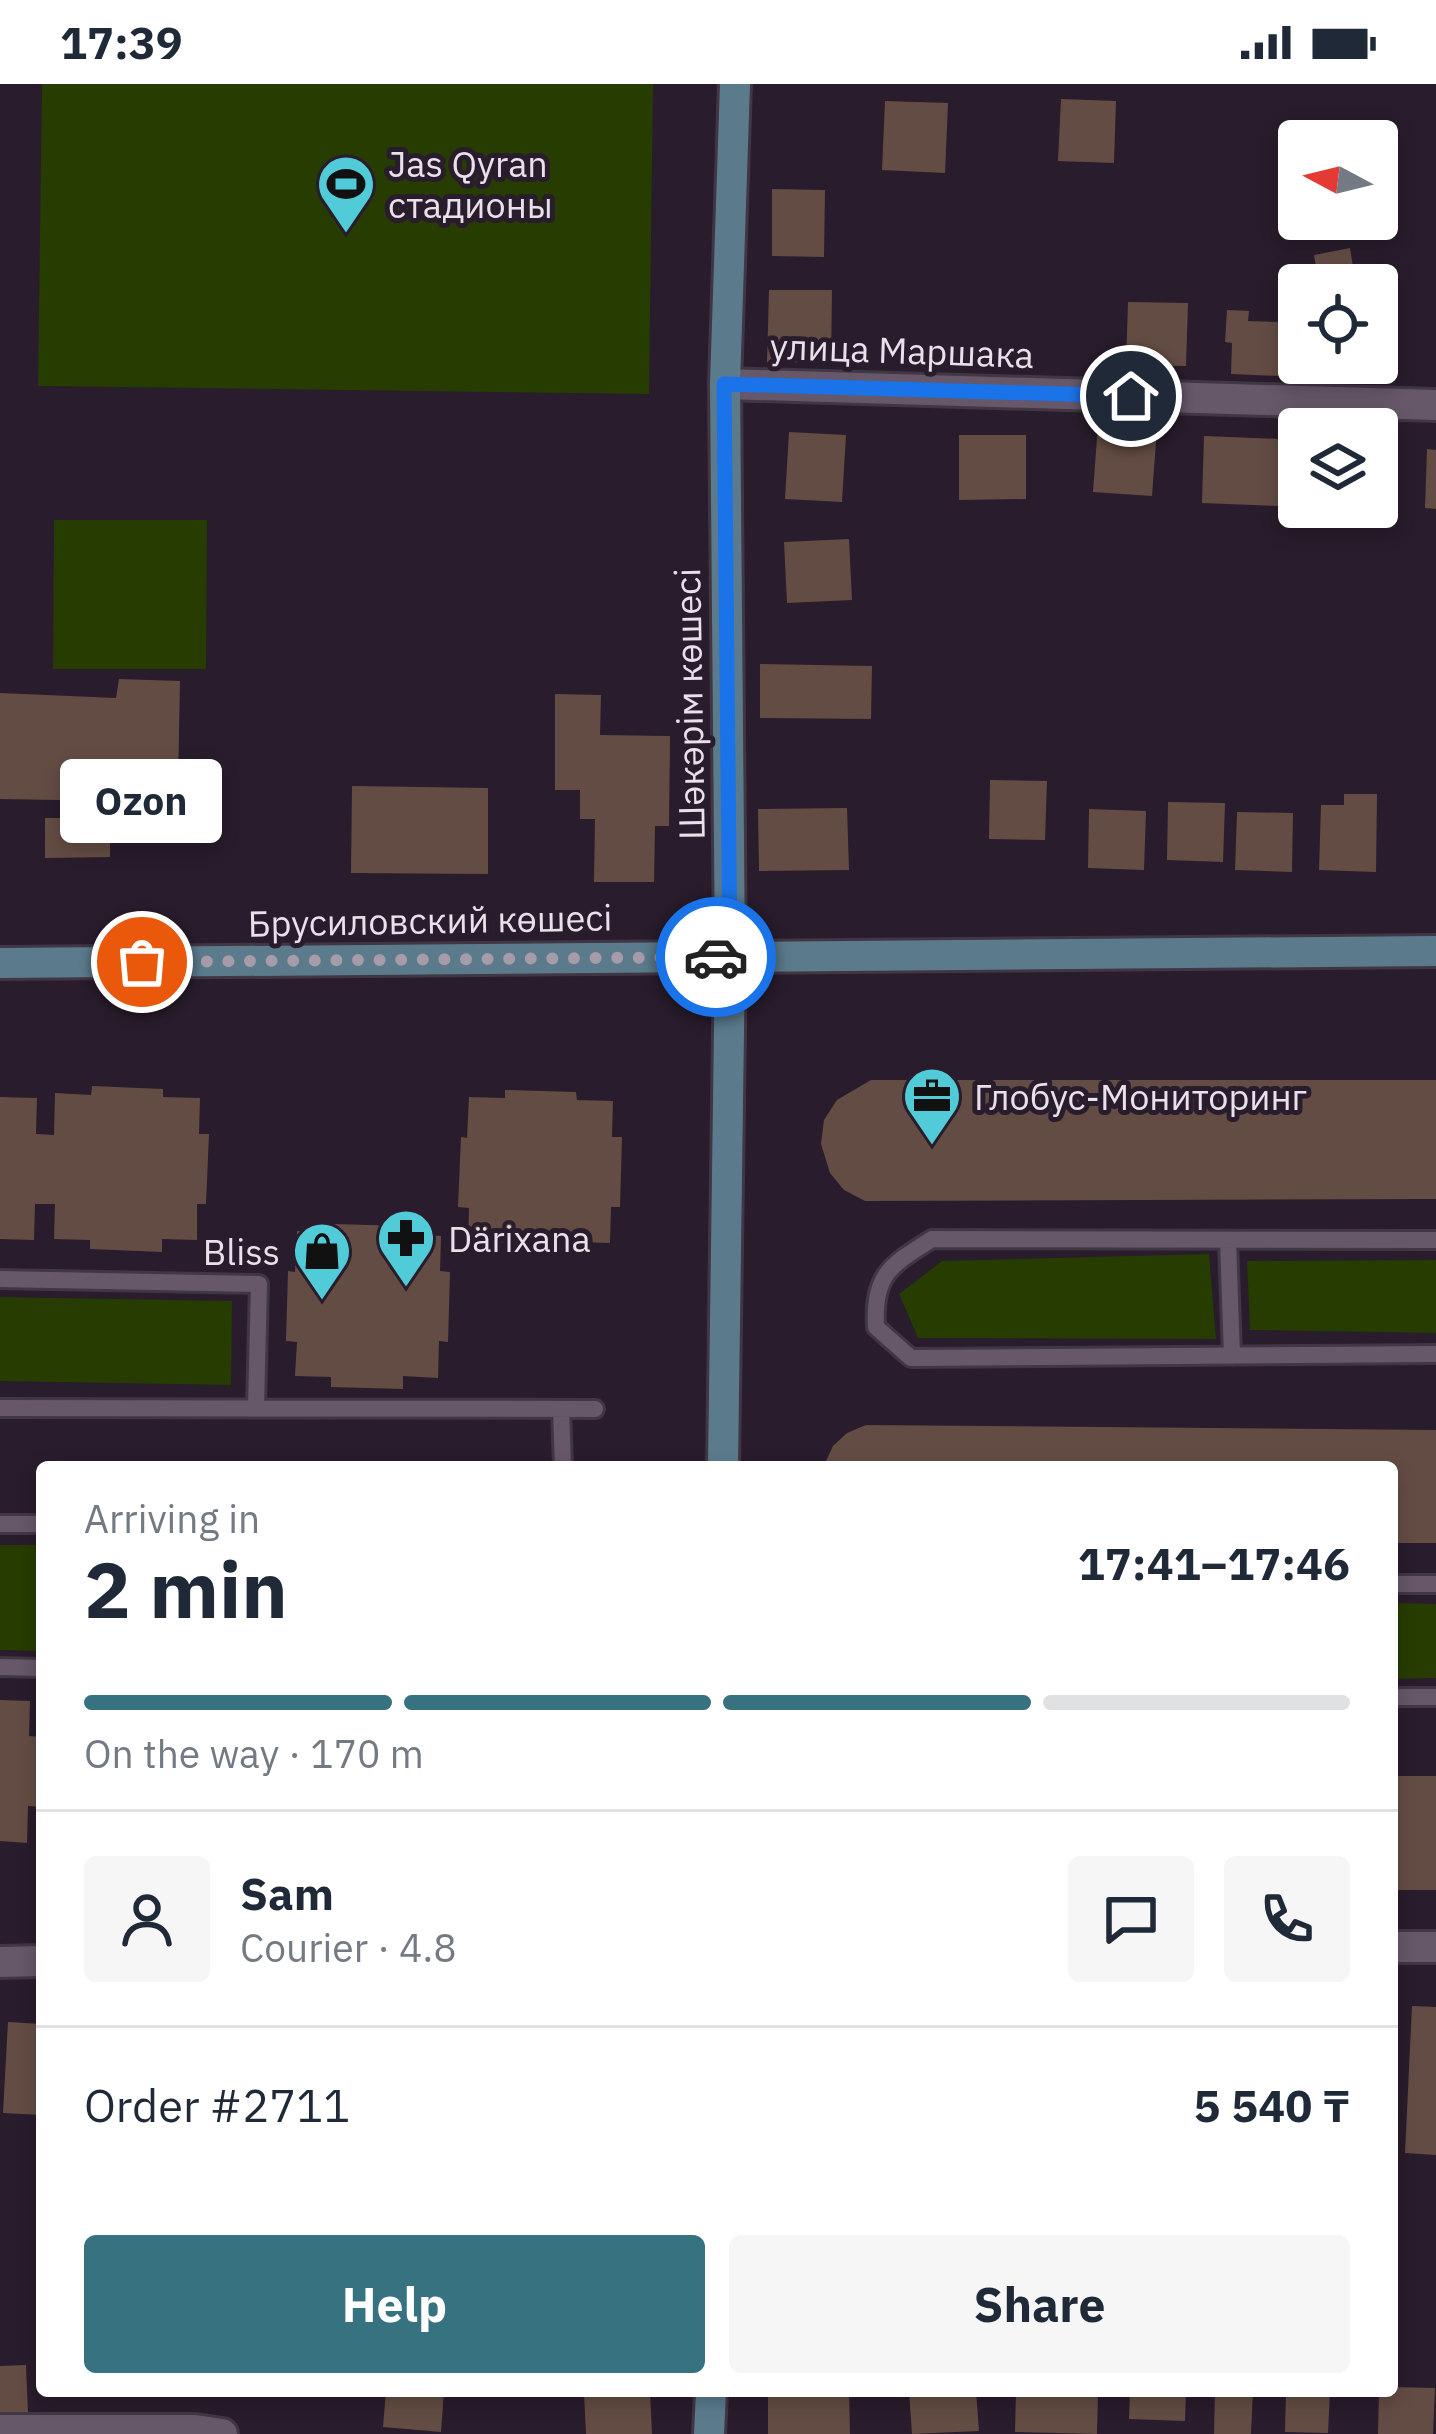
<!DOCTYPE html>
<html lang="en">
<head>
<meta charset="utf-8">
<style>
	:root { --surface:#fff; --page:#f6f6f7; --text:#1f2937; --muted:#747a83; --line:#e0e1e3; --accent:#36727f }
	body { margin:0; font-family:"IBM Plex Sans",sans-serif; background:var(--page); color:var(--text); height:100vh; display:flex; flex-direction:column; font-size:45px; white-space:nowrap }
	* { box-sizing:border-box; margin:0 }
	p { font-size:39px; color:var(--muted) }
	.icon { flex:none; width:66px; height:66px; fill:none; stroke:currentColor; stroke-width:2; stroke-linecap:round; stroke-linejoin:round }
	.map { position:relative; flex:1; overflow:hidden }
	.drawer { position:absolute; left:36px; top:1377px; width:1362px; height:936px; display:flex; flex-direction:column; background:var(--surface); border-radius:12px; box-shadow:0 6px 18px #0003 }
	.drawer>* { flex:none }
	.needle { width:78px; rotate:277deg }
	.tools { position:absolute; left:1278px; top:36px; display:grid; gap:24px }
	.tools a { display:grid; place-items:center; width:120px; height:120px; border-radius:12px; background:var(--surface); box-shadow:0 6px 18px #0003; font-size:60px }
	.pin { position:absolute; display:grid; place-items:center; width:102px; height:102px; color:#fff; margin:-51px; border:6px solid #fff; border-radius:50%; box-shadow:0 3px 12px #0007 }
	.courier { position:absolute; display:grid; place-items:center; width:120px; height:120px; margin:-60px; border:9px solid #1a73e8; border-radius:50%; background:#fff; color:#222; box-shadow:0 3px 15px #0007 }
	.bubble { position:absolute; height:84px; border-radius:12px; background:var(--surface); box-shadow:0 6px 18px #0003; font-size:39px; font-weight:700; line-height:84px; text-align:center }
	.head em { font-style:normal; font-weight:700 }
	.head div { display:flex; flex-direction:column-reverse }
	.head { display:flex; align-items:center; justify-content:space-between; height:204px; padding:0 48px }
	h1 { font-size:78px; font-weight:700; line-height:90px }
	.bar { display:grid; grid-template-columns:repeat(4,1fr); gap:18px 12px; align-content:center; height:144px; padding:0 48px }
	.bar i { height:15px; border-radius:9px; background:var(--line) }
	.bar .active { background:var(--accent) }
	.bar p { grid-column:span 4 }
	.line { display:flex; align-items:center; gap:30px; padding:0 48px; border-top:3px solid var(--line) }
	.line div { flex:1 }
	.round { display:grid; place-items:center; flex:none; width:126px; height:126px; border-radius:12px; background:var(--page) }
	.button { display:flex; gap:24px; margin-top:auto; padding:24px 48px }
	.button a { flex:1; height:138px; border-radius:12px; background:var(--accent); color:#fff; font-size:48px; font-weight:700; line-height:138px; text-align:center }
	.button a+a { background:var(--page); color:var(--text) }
	.status { display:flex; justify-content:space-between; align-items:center; height:84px; padding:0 60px; background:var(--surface); direction:ltr }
	.status svg { height:33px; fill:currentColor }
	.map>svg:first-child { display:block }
	.green { fill:#263c00 }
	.building { fill:#634c43 }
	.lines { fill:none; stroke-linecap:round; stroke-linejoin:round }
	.lane-casing { stroke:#413643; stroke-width:22 }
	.street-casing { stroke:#413643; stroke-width:36 }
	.secondary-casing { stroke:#413643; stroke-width:36 }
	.lane { stroke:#665769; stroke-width:16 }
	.street { stroke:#665769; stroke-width:30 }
	.secondary { stroke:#5b7b8d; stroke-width:30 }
	.done { stroke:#a69ba8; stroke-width:12; stroke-dasharray:0 21.6 }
	.route { stroke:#1a73e8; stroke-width:15 }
	.labels { text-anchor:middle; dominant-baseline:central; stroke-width:10; stroke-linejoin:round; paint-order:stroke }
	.poi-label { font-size:36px; fill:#e9e0ea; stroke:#291c2c; text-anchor:start }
	.street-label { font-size:36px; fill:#e9e0ea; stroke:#291c2c }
</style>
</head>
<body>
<div class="status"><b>17:39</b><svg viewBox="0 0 49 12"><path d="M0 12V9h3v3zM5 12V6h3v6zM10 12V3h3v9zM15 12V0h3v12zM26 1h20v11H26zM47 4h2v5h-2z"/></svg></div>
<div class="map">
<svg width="1436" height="2350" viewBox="0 0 1436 2350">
	<rect width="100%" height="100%" fill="#291c2c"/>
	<path class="green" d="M42 0H653L649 310 38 302Z
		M54 436H207L206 585H53Z
		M1209 1170 1216 1255 918 1254 899 1210 942 1177Z
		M1436 1176V1249L1250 1246 1247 1177Z
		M0 1213 232 1217 231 1301 0 1297Z
		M0 1461H42V1567L0 1566Z
		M1392 1519 1436 1520V1594L1392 1595Z"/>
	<path class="building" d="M1061 15 1116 17 1114 79 1058 77Z
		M885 17 948 19 945 89 882 86Z
		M772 105 825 106 824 173 772 172Z
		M1350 164 1356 201H1319L1314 171Z
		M769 206H832L831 279 767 278Z
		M1128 218 1188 219 1186 282 1126 281Z
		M1227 226 1249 227 1248 237 1282 238 1280 292 1231 290 1232 259 1225 258Z
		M1377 262 1382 279 1388 281 1334 290 1332 279H1377Z
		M1098 340 1157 344 1152 412 1093 408Z
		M789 348 846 351 842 418 785 415Z
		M959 351H1026V415L959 416Z
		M1204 352 1280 355 1278 422 1202 419Z
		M1427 365 1436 366V425L1425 424Z
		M849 455 852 516 787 519 784 458Z
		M760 580 872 582 871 635 760 634Z
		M119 595 180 597 177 753 116 752 117 717 0 715V609L116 614Z
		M555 610 601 611 600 651 670 652 669 742H655L654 798H594L595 735H580V706H555Z
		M990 696 1047 697 1045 756 989 755Z
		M352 702 488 704V790L351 789Z
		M1344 710H1377L1376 788 1319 786 1321 721H1344Z
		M1168 718 1225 719 1223 778 1167 776Z
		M847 724 849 786 759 787 758 725Z
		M1089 725 1146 727 1144 786 1088 784Z
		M1237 728 1293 729 1292 788 1235 786Z
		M45 734H110V773L45 774Z
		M871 996H1436V1115L865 1117 844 1106 830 1089 821 1060 824 1036 837 1016Z
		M92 1002 163 1005V1013L200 1014 199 1050H209L206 1120H197V1156L162 1155V1168L90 1165V1156L54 1155 55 1120H35L34 1156 0 1155V1013L37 1014 36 1050 54 1051 55 1009 91 1011Z
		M505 1006 576 1008 577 1016 613 1017 612 1053H622L620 1123H611L610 1159 575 1158V1171L503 1169V1159L468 1158 469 1124 458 1123 461 1053 467 1054 469 1013 505 1014Z
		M333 1140 404 1142V1150L441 1152 440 1187 450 1188 448 1258 439 1257 438 1294 403 1292V1305L331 1303V1293L295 1292 297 1258 286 1257 288 1187 295 1188 297 1147 333 1148Z
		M866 1341 1436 1346V1459H1392V1383H823L833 1362 847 1349Z
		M0 1616 30 1617 29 1652 42 1653V1723L28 1722 27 1759 0 1757Z
		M1392 1692H1436V1806H1392Z
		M1412 1922 1436 1923V2071L1405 2069Z
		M8 1938 42 1940V2031L3 2029Z
		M26 2281 28 2329 0 2330V2282Z
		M1392 2303 1435 2304 1433 2350H1378L1379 2307H1392Z
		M386 2307H444L441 2348 383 2343Z
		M650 2307 652 2350H586L584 2309Z
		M768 2307H849L850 2350H768Z
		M909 2307H976L979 2347 912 2350Z
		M1016 2307H1098L1097 2350 1015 2348Z
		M1130 2307H1186L1185 2337 1129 2335Z
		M1215 2307H1253L1251 2350H1214Z
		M1286 2307H1330L1328 2349 1285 2348Z"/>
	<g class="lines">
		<defs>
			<path id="lane" d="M1228 1156 1232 1272
				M1436 1156 932 1155C891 1181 873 1190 876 1243L911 1274 1436 1270
				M0 1195 259 1200 256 1324
				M0 1324 595 1325
				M561 1325 563 1383
				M0 1440H42
				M1392 1500H1436
				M0 1583 42 1584
				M1392 1613H1436"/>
			<path id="street" d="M725 300 1436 321
				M1392 1863H1436
				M0 1878 42 1877
				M0 2346H195L222 2350"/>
			<path id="secondary" d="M0 879 1436 867
				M723 1383 730 873 725 300 735 0
				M709 2350 711 2307"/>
		</defs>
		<use href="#lane" class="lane-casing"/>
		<use href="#street" class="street-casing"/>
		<use href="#secondary" class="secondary-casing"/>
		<use href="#lane" class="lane"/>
		<use href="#street" class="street"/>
		<use href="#secondary" class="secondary"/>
	</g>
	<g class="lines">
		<path class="done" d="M142 878 716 873"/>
		<path class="route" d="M716 873H730L724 300 1131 312"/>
	</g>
	<defs>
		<symbol id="stadium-pin" viewBox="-11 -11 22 30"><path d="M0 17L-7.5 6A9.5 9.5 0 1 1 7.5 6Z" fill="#52cbd8" stroke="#291c2c"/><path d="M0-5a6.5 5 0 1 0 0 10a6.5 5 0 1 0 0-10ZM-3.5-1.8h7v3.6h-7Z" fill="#111"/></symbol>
		<symbol id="office-pin" viewBox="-11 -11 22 30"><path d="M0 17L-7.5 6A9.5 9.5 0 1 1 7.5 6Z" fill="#52cbd8" stroke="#291c2c"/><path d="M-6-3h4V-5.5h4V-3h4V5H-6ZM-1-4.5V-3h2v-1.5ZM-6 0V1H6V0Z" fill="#111"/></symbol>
		<symbol id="pharmacy-pin" viewBox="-11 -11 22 30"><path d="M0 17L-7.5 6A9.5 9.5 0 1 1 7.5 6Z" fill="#52cbd8" stroke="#291c2c"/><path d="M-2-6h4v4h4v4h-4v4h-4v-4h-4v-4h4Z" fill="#111"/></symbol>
		<symbol id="shop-pin" viewBox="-11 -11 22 30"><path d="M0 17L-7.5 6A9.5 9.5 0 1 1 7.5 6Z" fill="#52cbd8" stroke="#291c2c"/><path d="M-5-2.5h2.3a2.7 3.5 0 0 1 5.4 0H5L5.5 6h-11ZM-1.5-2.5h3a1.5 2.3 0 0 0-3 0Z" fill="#111"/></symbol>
	</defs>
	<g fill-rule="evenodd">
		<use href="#stadium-pin" x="313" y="67" width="66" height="90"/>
		<use href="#office-pin" x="899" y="979" width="66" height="90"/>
		<use href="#pharmacy-pin" x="373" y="1121" width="66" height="90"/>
		<use href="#shop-pin" x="289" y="1134" width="66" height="90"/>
	</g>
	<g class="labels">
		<g class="poi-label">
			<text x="388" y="79">Jas Qyran<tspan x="388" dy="41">стадионы</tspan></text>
			<text x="974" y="1012">Глобус-Мониторинг</text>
			<text x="448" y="1154">Därixana</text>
			<text x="280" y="1167" text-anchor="end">Bliss</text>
		</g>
		<g class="street-label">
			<text transform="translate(902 266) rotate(2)">улица Маршака</text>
			<text transform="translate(689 620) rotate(-91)">Шәкәрім көшесі</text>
			<text transform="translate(430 836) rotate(-1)">Брусиловский көшесі</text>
		</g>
	</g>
</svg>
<div class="tools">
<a><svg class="needle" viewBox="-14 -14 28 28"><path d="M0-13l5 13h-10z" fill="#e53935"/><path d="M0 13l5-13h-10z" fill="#747a83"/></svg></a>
<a><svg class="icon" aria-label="locate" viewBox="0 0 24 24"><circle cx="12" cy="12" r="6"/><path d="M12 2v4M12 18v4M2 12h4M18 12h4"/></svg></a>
<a><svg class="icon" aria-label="layers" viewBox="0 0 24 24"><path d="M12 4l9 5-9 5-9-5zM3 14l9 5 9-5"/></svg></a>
</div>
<div class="pin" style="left:142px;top:878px;background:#ea580c"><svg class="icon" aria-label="bag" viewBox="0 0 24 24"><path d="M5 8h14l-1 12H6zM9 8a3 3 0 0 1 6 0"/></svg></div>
<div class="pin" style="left:1131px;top:312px;background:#1f2937"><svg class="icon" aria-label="home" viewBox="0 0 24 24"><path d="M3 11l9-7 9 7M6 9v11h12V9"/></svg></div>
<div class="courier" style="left:716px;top:873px"><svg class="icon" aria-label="car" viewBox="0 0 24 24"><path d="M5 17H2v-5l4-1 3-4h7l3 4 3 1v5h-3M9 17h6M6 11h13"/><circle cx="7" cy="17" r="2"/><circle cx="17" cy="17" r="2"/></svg></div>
<div class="bubble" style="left:60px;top:675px;width:162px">Ozon</div>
<section class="drawer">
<div class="head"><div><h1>2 min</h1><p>Arriving in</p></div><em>17:41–17:46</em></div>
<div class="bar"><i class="active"></i><i class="active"></i><i class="active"></i><i></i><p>On the way · 170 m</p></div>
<div class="line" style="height:216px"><a class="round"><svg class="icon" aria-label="person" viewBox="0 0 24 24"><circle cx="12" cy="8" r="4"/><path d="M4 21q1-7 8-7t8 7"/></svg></a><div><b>Sam</b><p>Courier · 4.8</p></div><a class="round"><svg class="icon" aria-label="chat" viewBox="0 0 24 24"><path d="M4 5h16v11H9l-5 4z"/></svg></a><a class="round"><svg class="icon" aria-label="phone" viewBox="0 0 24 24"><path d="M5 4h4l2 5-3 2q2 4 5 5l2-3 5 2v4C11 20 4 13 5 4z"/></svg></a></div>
<div class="line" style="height:156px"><div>Order #2711</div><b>5 540 ₸</b></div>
<div class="button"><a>Help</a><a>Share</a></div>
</section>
</div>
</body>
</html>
